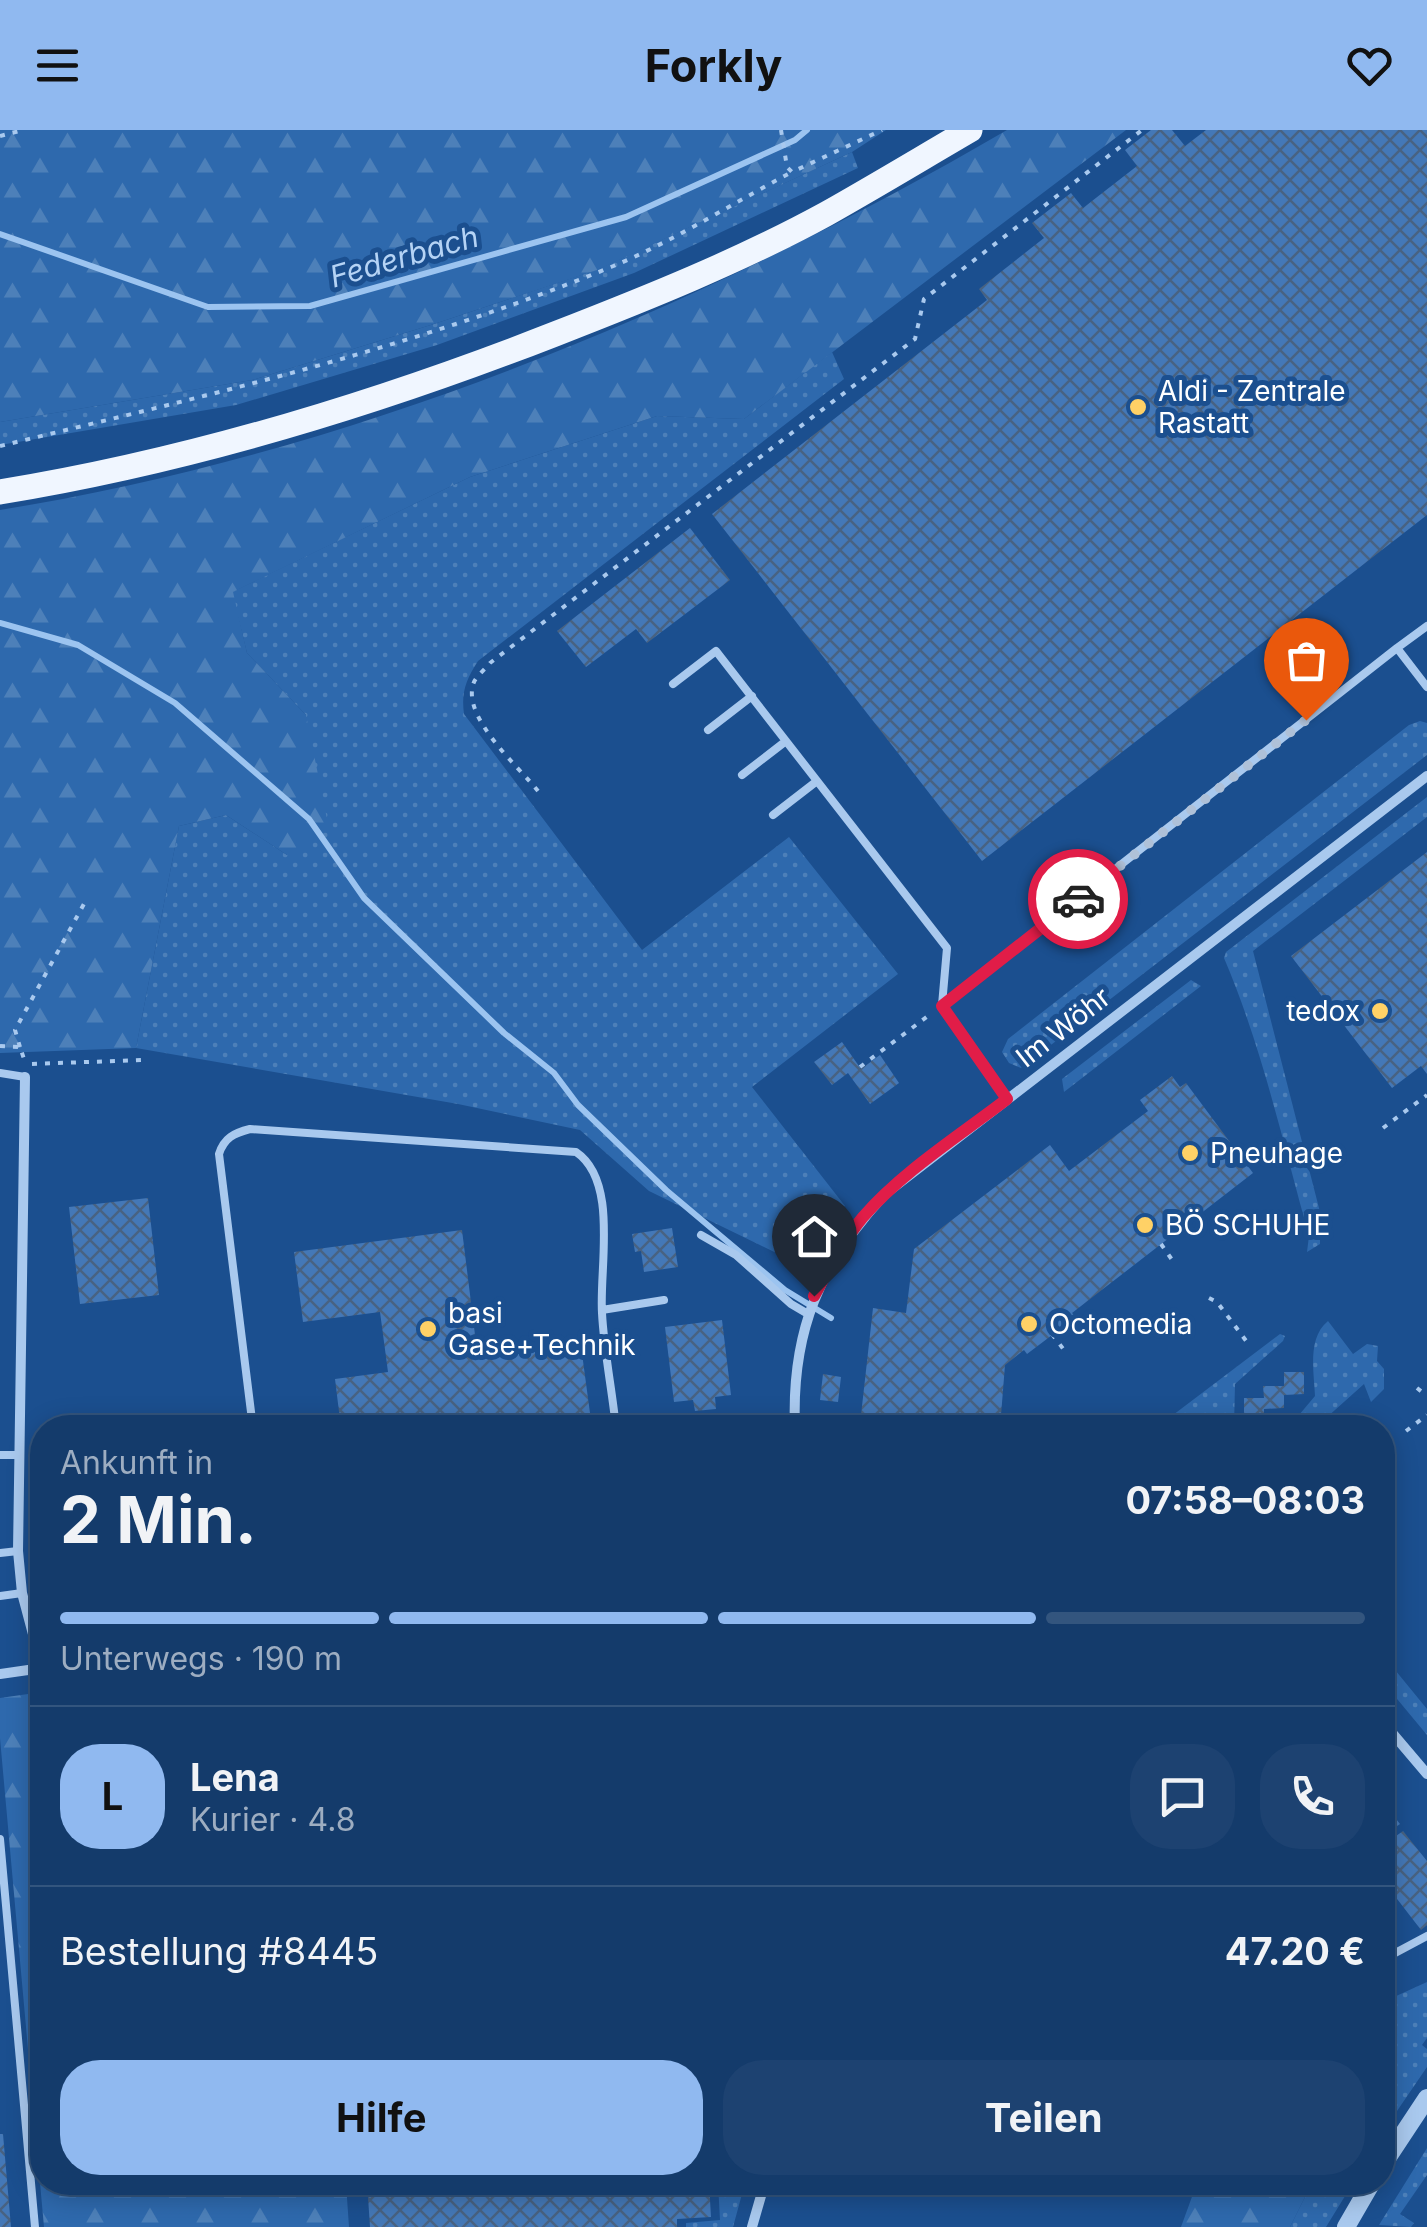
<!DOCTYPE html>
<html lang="de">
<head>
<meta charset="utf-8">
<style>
	:root { --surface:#143b6b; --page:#1d4271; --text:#f1f3f6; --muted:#9dadc1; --line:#33557e; --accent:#90b9f0 }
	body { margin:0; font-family:Inter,sans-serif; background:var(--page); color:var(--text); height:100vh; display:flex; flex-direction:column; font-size:38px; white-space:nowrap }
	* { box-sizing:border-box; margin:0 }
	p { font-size:32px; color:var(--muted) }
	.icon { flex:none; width:55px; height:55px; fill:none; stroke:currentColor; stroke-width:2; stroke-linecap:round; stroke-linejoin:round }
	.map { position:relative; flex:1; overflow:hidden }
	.details { position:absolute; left:30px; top:1285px; width:1365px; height:780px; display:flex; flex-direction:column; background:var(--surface); border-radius:40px; box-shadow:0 5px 25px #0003,0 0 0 2px var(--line) }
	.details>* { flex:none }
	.pin { position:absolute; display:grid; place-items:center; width:85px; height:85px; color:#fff; margin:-102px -42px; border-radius:50% 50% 50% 0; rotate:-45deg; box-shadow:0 0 10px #0007 }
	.pin .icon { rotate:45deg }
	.courier { position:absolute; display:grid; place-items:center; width:100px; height:100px; margin:-50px; border:8px solid #e11d48; border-radius:50%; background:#fff; color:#222; box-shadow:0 2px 12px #0007 }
	.overview em { font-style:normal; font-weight:700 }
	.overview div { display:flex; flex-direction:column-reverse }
	.overview { display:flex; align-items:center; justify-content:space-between; height:170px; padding:0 30px }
	h1 { font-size:65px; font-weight:700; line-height:75px }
	.bar { display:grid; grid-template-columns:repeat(4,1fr); gap:15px 10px; align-content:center; height:120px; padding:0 30px }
	.bar i { height:12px; border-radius:8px; background:var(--line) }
	.bar .current { background:var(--accent) }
	.bar p { grid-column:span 4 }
	.line { display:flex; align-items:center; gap:25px; padding:0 30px; border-top:2px solid var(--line) }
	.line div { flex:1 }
	.round { display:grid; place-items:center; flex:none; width:105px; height:105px; border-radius:40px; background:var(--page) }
	.primary-button { display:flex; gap:20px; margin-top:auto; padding:20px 30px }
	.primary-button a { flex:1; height:115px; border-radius:40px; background:var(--accent); color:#111; font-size:40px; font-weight:700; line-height:115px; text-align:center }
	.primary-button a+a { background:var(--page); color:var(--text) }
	header { display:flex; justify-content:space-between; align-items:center; height:130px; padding:0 30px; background:var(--accent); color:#111; font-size:45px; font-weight:700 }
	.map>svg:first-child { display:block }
	.grass { fill:url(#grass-dots) }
	.forest { fill:url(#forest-firs) }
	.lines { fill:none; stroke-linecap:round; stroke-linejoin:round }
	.stream { stroke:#9cc4f0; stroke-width:6 }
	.building { fill:url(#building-cross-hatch) }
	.path { stroke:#a9c9ee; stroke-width:4; stroke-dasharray:5 8; stroke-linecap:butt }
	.service { stroke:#a9c9ee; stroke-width:8 }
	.minor { stroke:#a9c9ee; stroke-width:10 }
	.tertiary { stroke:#a9c9ee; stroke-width:18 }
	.primary { stroke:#f0f6ff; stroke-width:25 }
	.done { stroke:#afc1d8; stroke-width:10; stroke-dasharray:0 18 }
	.route { stroke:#e11d48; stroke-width:12 }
	.poi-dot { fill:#ffd166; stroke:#1b4f8f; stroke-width:4 }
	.labels { text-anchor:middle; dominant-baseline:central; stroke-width:10; stroke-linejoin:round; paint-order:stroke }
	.poi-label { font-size:28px; fill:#fff; stroke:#1b4f8f; text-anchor:start }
	.street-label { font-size:28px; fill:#fff; stroke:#1b4f8f }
	.water-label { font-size:30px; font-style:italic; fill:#b5d3f5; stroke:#1b4f8f }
</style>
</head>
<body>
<header><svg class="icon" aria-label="menu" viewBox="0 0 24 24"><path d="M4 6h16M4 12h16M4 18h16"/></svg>Forkly<svg class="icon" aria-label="heart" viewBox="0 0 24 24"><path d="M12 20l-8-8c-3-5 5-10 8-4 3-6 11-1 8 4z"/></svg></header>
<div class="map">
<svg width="1427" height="2097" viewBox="0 0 1427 2097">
	<defs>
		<pattern id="grass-dots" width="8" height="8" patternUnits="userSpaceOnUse" patternTransform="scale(2.5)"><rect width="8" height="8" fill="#2e69ad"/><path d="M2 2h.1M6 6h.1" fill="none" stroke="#4d80b9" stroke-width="1.8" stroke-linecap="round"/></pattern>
		<pattern id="forest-firs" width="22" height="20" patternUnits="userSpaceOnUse" patternTransform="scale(2.5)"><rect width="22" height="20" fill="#2e69ad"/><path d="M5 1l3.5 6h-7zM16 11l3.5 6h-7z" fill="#4d80b9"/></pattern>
		<pattern id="building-cross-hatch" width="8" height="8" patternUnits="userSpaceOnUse" patternTransform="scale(2.5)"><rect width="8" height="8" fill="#4478b7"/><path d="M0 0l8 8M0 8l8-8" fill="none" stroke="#486282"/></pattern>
	</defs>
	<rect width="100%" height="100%" fill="#1b4f8f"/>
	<path class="grass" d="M852 22 858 38 634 143 437 215 236 275 0 315V292L252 250 434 194 596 140Z
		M832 222 844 249 478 531C466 550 461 562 464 584L642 820 789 707 898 844 752 957 845 1076 825 1100 805 1137 649 1061 580 1000 458 974 136 918 179 696 226 685 287 725 306 585 247 523 232 462 470 347 657 286 744 289Z
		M1420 591 1427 593V625L1021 938 1009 933 1002 922 1008 909 1409 595Z
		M1427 667V687L1253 821 1320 1082V1114L1307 1122 1309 1106C1283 1013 1262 917 1224 828L1226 822Z
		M1191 850 1201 856 1064 962 1062 949Z
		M1328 1191 1353 1224 1367 1214 1378 1216 1377 1231 1384 1239V1259L1371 1272 1364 1254 1316 1297H1300L1305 1293 1299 1285 1315 1266C1314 1242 1307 1208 1328 1191Z
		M1280 1204 1285 1206 1283 1211 1235 1254 1234 1297H1164L1173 1285Z
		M1382 1524 1427 1579V1605L1383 1552Z
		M1427 1852V1908L1422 1915 1427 1919V1937L1382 2003 1383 1920 1391 1892H1383V1872Z
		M1427 2018V2045L1400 2084 1414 2093 1411 2097 1379 2095Z
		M718 2053H745L733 2097H686V2093L720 2090Z
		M1312 2053H1353L1326 2097H1290Z"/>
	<path class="forest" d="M0 0H886L852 22 597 140 434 194 252 250 0 292Z
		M1007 0H1126L744 289 657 286 470 347 233 462 247 523 306 585 328 694 287 725 226 685 179 696 136 918 0 923V380C353 323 700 179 1007 0Z
		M42 1562V1648L29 1650 38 1760 30 1775 33 1805H42V2052L166 2053 167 2063 346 2054 349 2097H44L0 1608V1568Z
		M1197 2053V2052L1312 2053 1290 2097H1181Z"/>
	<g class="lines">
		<path class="stream" d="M0 104 208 177 310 176 626 87 795 10 807 0
			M0 493 78 515 175 573 309 689 364 768 504 903 554 943 578 975 666 1060 785 1160 831 1188"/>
	</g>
	<path class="building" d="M1151 0H1172L1185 16 1206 0H1427V385L982 731 712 384 987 170 979 159 1044 108 1032 93 1071 63 1083 78 1137 36 1125 20Z
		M690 398 730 450 647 513 636 499 586 537 557 501Z
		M1427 722V944L1421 936 1392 958 1291 826Z
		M842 912 861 939 880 925 899 953 870 974 848 943 832 955 814 932Z
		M1172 946 1180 957 1186 953 1253 1043 1072 1183 1076 1187 1027 1224 1024 1220 1005 1235 1000 1298H956L861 1285 873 1178 906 1183 914 1119 1050 1015 1069 1041 1148 981 1140 970Z
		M148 1068 159 1165 80 1174 69 1077Z
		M672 1098 678 1137 644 1142 641 1121 635 1122 632 1104Z
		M462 1100 478 1229 581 1216 592 1298H341L335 1249 388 1242 380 1182 303 1192 294 1122Z
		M722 1190 731 1265 715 1267 716 1279 695 1281 693 1270 674 1272 665 1197Z
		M1284 1242H1304V1264L1284 1265V1278L1264 1279V1291L1244 1292V1268H1264L1263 1256H1284Z
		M823 1244 841 1247 838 1272 820 1270Z
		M1299 1285 1305 1293 1300 1298H1283Z
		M33 1653H42V1752H40Z
		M1382 1671 1400 1694 1382 1707Z
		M1403 1701 1427 1731V1795L1421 1800 1394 1765 1382 1773V1716Z
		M0 2004H3L11 2097H0Z
		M367 2052H709L711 2087 677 2089V2097H370Z"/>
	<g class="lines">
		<path class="path" d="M781 0 787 37 792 42 882 0
			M0 6 23 0
			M0 316C206 266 414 218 611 137 672 112 733 73 792 42
			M538 661C518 636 460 586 474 552 477 546 485 539 490 533L915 209 924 169 1142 0
			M0 916 20 917 25 932
			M20 917 15 900 85 772
			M32 934 142 930
			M860 937 932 883
			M1383 998 1427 965
			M1244 1030 1259 1018
			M1161 1114 1175 1134
			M1209 1168 1217 1172 1247 1212
			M1052 1204 1064 1220
			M1417 1258 1427 1266
			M1406 1301 1427 1285"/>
		<path class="service" d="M1397 518 1427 496
			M673 554 716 521 947 818 942 875 1007 969
			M708 600 752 566
			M742 645 786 611
			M773 685 817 651
			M942 875 1397 518 1427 557
			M0 943 25 947
			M701 1105 736 1125 791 1174 808 1184
			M602 1180 664 1170
			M253 1298 219 1024C224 1008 234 1003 250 999L576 1022C619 1051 599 1138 602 1183 604 1221 612 1259 616 1298
			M0 1325H19
			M0 1423 18 1421
			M0 1466 22 1463
			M0 1709 35 2097
			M1382 1830 1427 1806"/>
		<path class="minor" d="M25 947 18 1421 22 1463 42 1538
			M795 1298C791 1201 820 1134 885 1064L1427 646
			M0 1544 42 1538
			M1382 1591 1427 1644
			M752 2097 765 2052"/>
		<path class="tertiary" d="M1382 2036 1427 1968
			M1346 2097 1372 2052"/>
		<path class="primary" d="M0 362C190 331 376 274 555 204 645 169 740 131 826 84 874 57 922 28 970 0"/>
	</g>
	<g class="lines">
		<path class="done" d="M1078 769 1306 590"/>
		<path class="route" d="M814 1166C829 1139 843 1111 863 1087 903 1041 959 1006 1007 969L942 876 1078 769"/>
	</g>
	<g class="poi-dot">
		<circle cx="1138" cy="277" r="10"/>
		<circle cx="1380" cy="881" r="10"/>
		<circle cx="1190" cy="1023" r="10"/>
		<circle cx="1145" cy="1095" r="10"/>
		<circle cx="1029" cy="1194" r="10"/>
		<circle cx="428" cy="1199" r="10"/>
	</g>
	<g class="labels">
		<g class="poi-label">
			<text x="1158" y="261">Aldi - Zentrale<tspan x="1158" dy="32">Rastatt</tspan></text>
			<text x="1360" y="881" text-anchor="end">tedox</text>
			<text x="1210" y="1023">Pneuhage</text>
			<text x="1165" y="1095">BÖ SCHUHE</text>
			<text x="448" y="1183">basi<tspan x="448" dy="32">Gase+Technik</tspan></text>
			<text x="1049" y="1194">Octomedia</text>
		</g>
		<g class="street-label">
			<text transform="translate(1063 897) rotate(-38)">Im Wöhr</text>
		</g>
		<g class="water-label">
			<text transform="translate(404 126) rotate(-16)">Federbach</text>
		</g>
	</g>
</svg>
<div class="pin" style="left:1306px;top:590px;background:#ea580c"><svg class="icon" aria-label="bag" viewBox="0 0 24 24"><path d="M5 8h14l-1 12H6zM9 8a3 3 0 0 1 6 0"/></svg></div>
<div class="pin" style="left:814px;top:1166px;background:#1f2937"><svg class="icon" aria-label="home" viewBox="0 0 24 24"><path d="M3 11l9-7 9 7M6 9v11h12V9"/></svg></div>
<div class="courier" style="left:1078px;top:769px"><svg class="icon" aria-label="car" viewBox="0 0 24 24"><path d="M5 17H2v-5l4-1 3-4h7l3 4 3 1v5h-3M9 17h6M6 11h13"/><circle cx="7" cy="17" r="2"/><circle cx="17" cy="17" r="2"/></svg></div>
<section class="details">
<div class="overview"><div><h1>2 Min.</h1><p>Ankunft in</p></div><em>07:58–08:03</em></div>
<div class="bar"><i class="current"></i><i class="current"></i><i class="current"></i><i></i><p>Unterwegs · 190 m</p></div>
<div class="line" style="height:180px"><b class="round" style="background:var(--accent);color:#111">L</b><div><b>Lena</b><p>Kurier · 4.8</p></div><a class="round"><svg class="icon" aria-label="chat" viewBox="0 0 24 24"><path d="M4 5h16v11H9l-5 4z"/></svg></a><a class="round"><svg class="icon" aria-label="phone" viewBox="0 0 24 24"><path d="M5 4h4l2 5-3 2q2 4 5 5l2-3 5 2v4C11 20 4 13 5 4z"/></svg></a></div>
<div class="line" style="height:130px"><div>Bestellung #8445</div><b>47.20 €</b></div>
<div class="primary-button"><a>Hilfe</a><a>Teilen</a></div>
</section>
</div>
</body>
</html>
